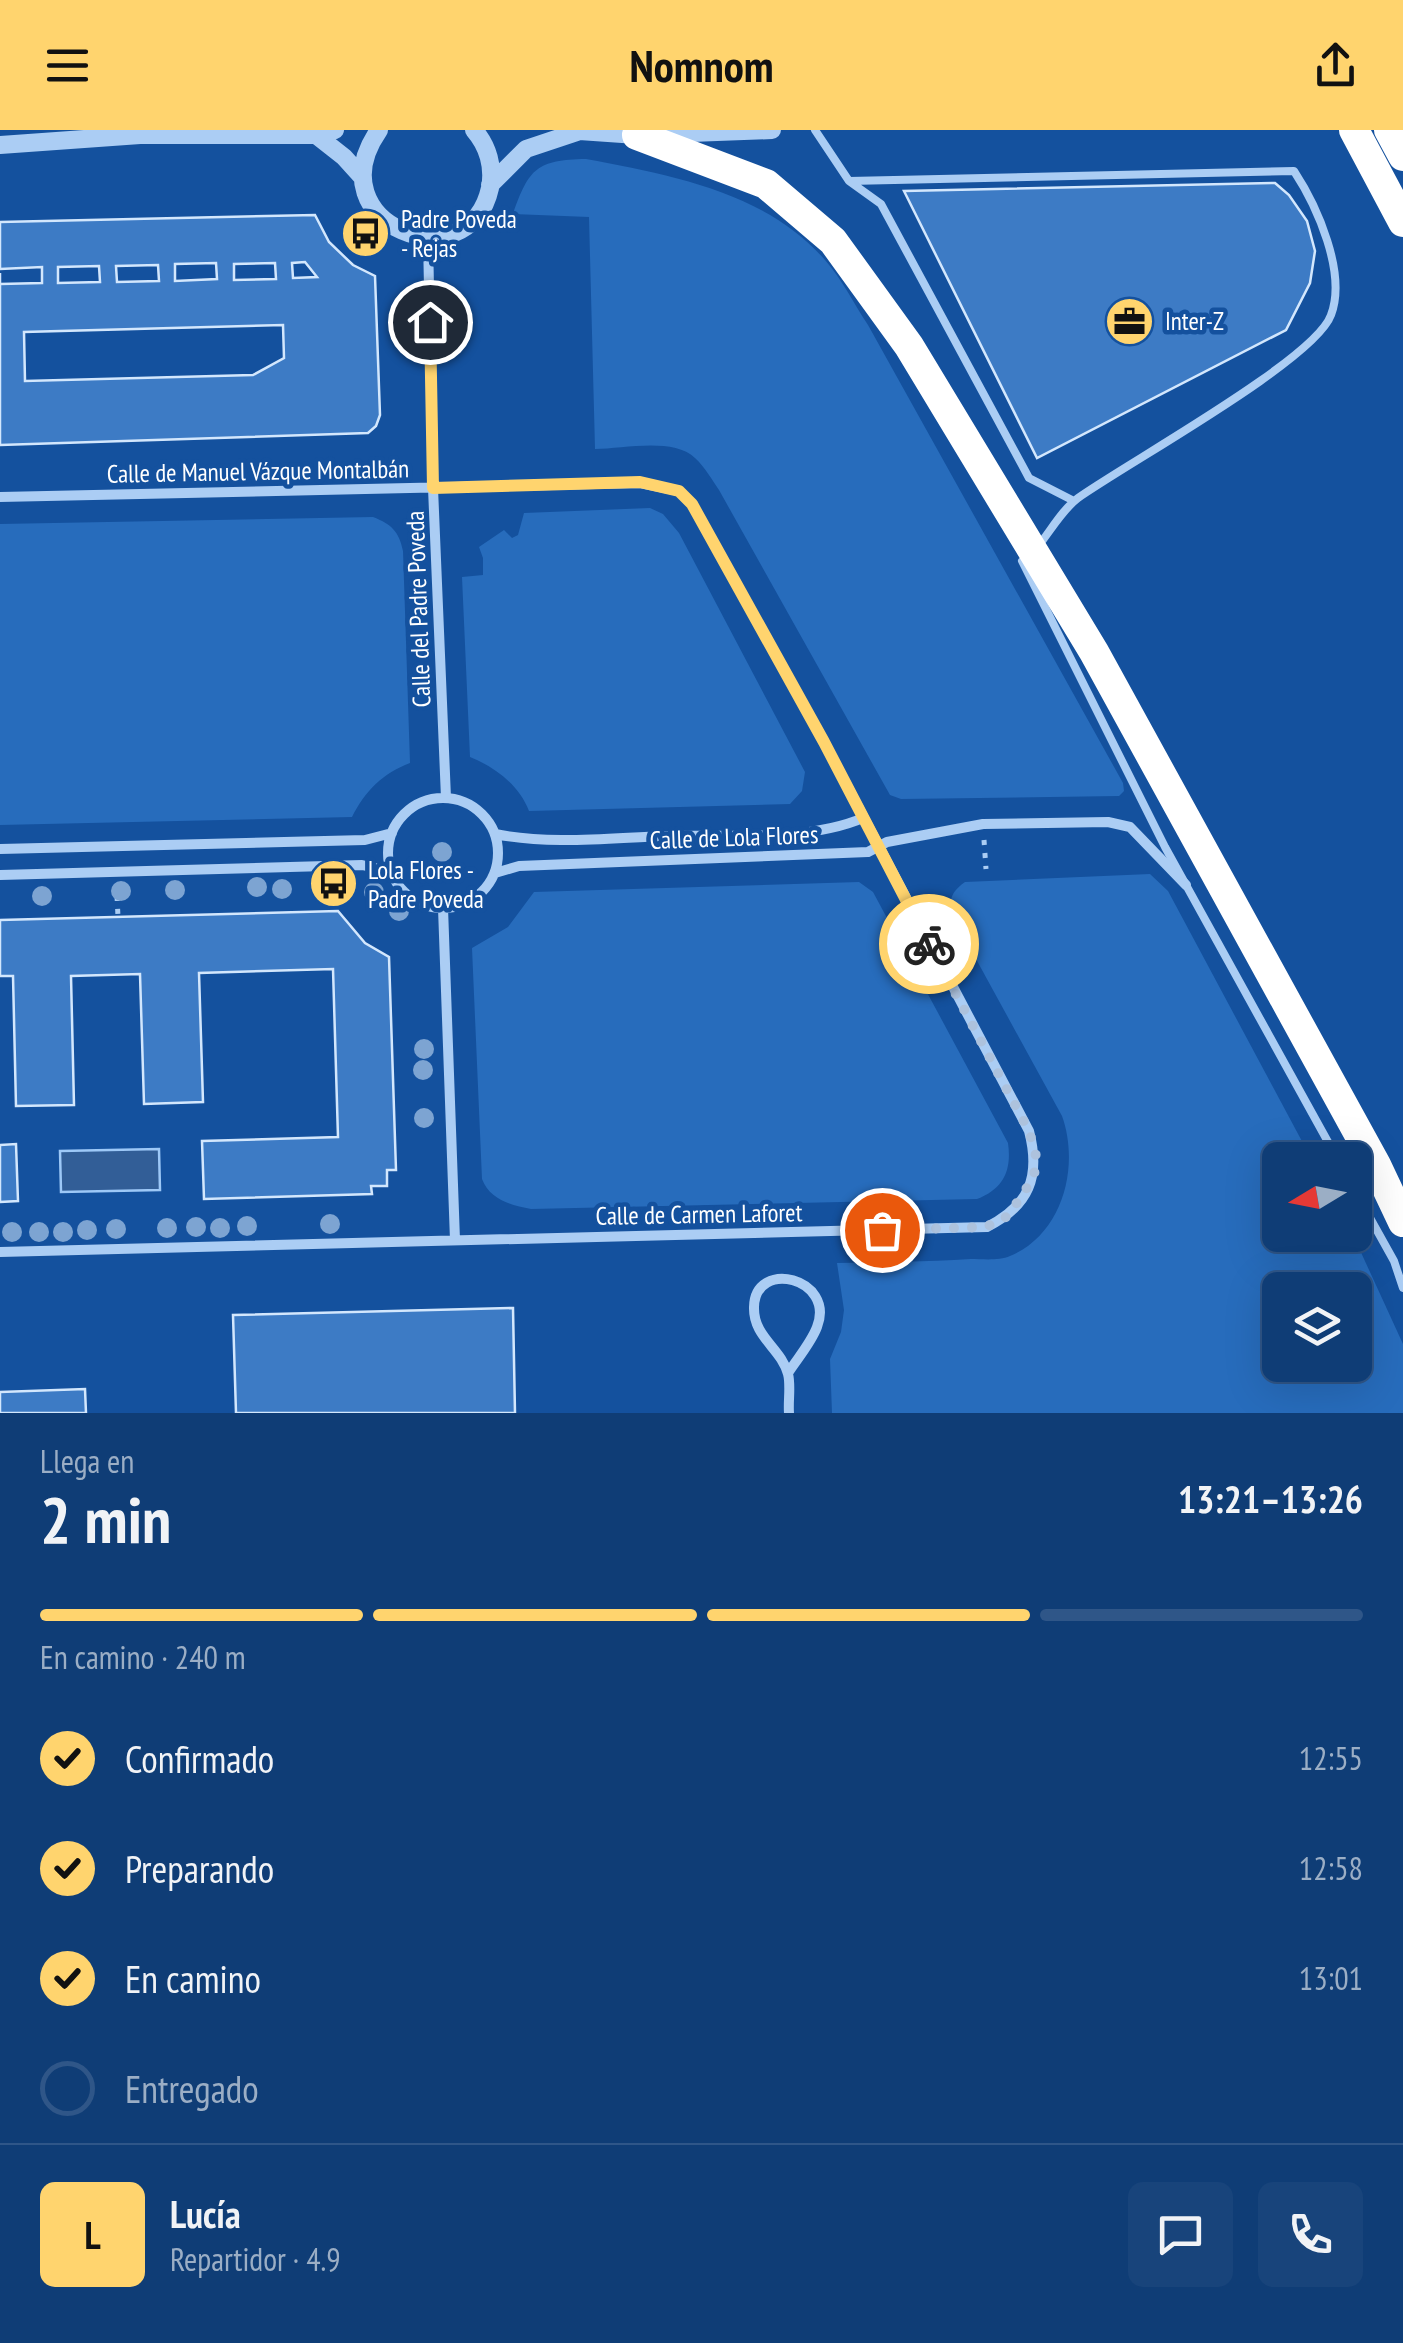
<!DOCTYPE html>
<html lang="es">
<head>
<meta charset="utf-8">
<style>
	:root { --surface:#0f3d76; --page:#18447b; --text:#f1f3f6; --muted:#9baec5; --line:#2f5688; --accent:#ffd46e }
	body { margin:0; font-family:"PT Sans Narrow",sans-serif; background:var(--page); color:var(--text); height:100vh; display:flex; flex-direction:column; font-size:38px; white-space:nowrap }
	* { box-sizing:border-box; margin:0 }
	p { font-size:32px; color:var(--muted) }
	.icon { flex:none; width:55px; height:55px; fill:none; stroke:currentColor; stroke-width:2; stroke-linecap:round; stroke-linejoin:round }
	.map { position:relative; height:1283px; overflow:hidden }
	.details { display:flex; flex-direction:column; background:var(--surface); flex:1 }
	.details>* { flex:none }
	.needle { width:65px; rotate:260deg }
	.tools { position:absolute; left:1262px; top:1012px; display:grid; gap:20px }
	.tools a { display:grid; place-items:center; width:110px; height:110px; border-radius:15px; background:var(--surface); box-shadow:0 10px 40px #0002,0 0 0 2px var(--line); font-size:50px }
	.pin { position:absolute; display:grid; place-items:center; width:85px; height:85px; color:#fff; margin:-42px; border:5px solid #fff; border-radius:50%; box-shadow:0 2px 10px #0007 }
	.courier { position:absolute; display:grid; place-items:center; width:100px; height:100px; margin:-50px; border:8px solid #ffd46e; border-radius:50%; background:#fff; color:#222; box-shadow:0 2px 12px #0007 }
	.summary em { font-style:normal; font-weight:700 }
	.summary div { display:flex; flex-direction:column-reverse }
	.summary { display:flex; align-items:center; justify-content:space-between; height:170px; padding:0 40px }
	h1 { font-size:65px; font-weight:700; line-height:75px }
	.bar { display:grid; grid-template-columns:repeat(4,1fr); gap:15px 10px; align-content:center; height:120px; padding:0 40px }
	.bar i { height:12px; border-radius:8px; background:var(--line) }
	.bar .selected { background:var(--accent) }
	.bar p { grid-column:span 4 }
	.line { display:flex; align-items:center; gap:25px; padding:0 40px; border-top:2px solid var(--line) }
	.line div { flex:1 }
	.round { display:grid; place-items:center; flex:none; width:105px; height:105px; border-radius:15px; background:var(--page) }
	ol { padding:0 40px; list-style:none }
	li { display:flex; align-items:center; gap:30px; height:110px }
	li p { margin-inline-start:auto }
	li .icon { padding:10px; border-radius:50%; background:var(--accent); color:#111; stroke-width:4 }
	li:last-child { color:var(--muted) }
	li i { width:55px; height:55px; border:5px solid var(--line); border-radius:50% }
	header { display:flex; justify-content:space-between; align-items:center; height:130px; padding:0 40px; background:var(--accent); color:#111; font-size:45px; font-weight:700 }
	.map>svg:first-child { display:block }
	.green { fill:#276cbc; fill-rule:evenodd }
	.water { fill:#325e97; stroke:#9dc8f7; stroke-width:2.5 }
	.building { fill:#3d7bc5; stroke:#d3e7fd; stroke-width:2.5; fill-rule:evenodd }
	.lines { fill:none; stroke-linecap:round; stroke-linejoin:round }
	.path { stroke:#abcdf4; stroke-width:5; stroke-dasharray:5 8; stroke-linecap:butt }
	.service { stroke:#abcdf4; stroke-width:8 }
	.minor { stroke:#abcdf4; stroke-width:10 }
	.tertiary { stroke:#abcdf4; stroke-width:18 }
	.motorway { stroke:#fff; stroke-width:30 }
	.tree { fill:#7da4d2 }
	.done { stroke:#adc2dd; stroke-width:10; stroke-dasharray:0 18 }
	.route { stroke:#ffd46e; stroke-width:12 }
	.labels { text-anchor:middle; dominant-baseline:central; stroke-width:9; stroke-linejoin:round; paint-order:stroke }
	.poi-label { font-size:25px; fill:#fff; stroke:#14519e; text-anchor:start }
	.street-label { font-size:25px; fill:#fff; stroke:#14519e }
</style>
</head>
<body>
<header><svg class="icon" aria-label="menu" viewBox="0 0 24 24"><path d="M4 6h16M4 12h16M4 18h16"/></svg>Nomnom<svg class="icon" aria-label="share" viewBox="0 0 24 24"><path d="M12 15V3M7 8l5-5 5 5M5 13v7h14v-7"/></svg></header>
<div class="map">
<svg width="1403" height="1283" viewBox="0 0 1403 1283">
	<rect width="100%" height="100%" fill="#14519e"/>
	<path class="green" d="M586 29C671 45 766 62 825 130 842 149 854 174 868 195L1123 653 1124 661 1119 666 901 669 890 665 719 360C712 350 705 337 695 328 673 307 623 319 595 319L589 87 513 84C529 38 537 30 586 29Z
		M650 378 663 384 679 403 805 642 802 661 790 674 529 681C519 655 495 637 470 627L462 447 483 445V428L479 417 504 400 512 408 518 405 524 383Z
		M373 387C391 394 399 401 403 421L410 633C383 643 365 661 352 687L0 695V394Z
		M1150 744 1168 761 1312 1030H1280V1105H1353L1403 1214V1283H832L830 1229 841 1202 844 1180 837 1133C882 1132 926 1132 971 1129 982 1129 999 1131 1010 1126 1063 1104 1080 1036 1062 986L953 787C948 770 951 762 965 752ZM1355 1160V1235H1280V1160Z
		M859 752 873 762 1008 1013C1012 1041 1003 1059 977 1069L531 1079C511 1075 490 1070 482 1049L472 818 508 797 534 762Z"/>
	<path class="water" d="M159 1019 160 1060 61 1062 60 1021Z"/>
	<path class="building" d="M1275 53 1289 65 1307 91 1315 121 1310 153 1286 200 1037 328 904 61Z
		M315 85 329 112 353 135 375 146 380 285 376 296 368 303 0 315V143V154L42 153V137L0 139V92ZM305 132 317 147 293 148 292 133ZM216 133 217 149 175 151V134ZM275 133 276 149 234 150V134ZM158 135 159 151 117 152 116 136ZM99 136 100 152 58 153V137ZM283 195 284 228 253 245 25 251 24 202Z
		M338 781 365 813 389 827 396 1040H387V1056H371L372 1064 204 1069 202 1011 338 1007 333 839 199 843 203 972 144 974 140 844 71 846 74 975 16 976 13 846H0V790Z
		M16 1014 18 1071 0 1072V1015Z
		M513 1178 515 1283H236L233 1185Z
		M85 1259 86 1283H0V1262Z"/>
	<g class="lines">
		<path class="path" d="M984 710 986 739
			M117 766 118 787"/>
		<path class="service" d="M815 0 849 51 1294 41C1317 76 1347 143 1331 185 1315 230 1127 333 1078 368 1063 379 1051 400 1039 415
			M849 51 881 74 1029 348 1074 371
			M1022 431 1165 717 1338 1030
			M1355 1061 1394 1131 1403 1158"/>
		<path class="minor" d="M428 108 433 358 446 668
			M0 367 640 353 679 361 692 374 824 612 1029 1001C1041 1047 1029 1076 987 1097L0 1122
			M388 723a55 55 0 1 1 110 0a55 55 0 1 1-110 0Z
			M495 704C550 715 609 708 664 706 726 704 807 712 863 688
			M0 719 365 710 392 703
			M495 743 519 736 868 722 887 712 983 694 1108 692 1130 697 1186 755
			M0 745 362 735 392 742
			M443 778 455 1110
			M788 1243C797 1229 811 1213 817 1197 836 1148 755 1128 754 1177 753 1207 781 1218 788 1244 791 1255 788 1271 789 1283"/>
		<path class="tertiary" d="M379 0C313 95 469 154 490 58 494 37 488 16 474 0
			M565 0 637 5 772 0
			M316 5 344 27 363 48
			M0 15 140 5H316L335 0
			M490 55 526 19 577 2"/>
		<path class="motorway" d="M1354 0 1403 92
			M1389 0 1403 26
			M637 5 766 54 833 111 909 216 1094 522 1376 1035 1403 1092"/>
	</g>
	<g class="tree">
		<circle cx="442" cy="722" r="10"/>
		<circle cx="257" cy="757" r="10"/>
		<circle cx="282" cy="759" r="10"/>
		<circle cx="175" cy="760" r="10"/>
		<circle cx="121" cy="761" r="10"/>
		<circle cx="374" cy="762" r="10"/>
		<circle cx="42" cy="766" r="10"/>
		<circle cx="399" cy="781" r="10"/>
		<circle cx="424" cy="919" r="10"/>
		<circle cx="423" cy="940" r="10"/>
		<circle cx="424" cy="988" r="10"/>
		<circle cx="330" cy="1094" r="10"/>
		<circle cx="247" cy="1096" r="10"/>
		<circle cx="196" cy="1097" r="10"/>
		<circle cx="167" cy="1098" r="10"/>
		<circle cx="220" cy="1098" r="10"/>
		<circle cx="116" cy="1099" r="10"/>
		<circle cx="87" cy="1100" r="10"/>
		<circle cx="12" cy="1102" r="10"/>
		<circle cx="39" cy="1102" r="10"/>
		<circle cx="63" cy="1102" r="10"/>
	</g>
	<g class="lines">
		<path class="done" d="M882 1100 986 1097 1008 1086 1034 1047 1036 1026 1029 1001 929 814"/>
		<path class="route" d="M430 192 433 358 640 352 679 361 692 374 824 612 929 814"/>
	</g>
	<defs>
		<symbol id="bus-disc" viewBox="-11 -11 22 22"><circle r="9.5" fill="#ffd46e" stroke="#14519e"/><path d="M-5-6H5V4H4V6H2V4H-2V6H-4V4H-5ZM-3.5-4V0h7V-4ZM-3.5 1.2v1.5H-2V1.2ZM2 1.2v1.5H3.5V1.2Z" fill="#111"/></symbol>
		<symbol id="office-disc" viewBox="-11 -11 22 22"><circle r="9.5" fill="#ffd46e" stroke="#14519e"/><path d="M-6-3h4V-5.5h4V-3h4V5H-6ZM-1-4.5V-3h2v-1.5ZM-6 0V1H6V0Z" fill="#111"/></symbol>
	</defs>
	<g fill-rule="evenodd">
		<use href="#bus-disc" x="338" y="76" width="55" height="55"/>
		<use href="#office-disc" x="1102" y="164" width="55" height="55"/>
		<use href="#bus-disc" x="306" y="726" width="55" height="55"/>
	</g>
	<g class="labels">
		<g class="poi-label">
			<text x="401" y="89">Padre Poveda<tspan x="401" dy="29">- Rejas</tspan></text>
			<text x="1165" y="191">Inter-Z</text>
			<text x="368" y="740">Lola Flores -<tspan x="368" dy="29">Padre Poveda</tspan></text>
		</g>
		<g class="street-label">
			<text transform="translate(258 341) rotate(-1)">Calle de Manuel Vázque Montalbán</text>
			<text transform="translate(418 479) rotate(-92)">Calle del Padre Poveda</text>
			<text transform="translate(734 707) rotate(-2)">Calle de Lola Flores</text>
			<text transform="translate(699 1084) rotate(-1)">Calle de Carmen Laforet</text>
		</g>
	</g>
</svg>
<div class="tools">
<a><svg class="needle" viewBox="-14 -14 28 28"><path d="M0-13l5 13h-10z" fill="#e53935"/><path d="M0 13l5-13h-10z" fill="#9baec5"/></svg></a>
<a><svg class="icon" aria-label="layers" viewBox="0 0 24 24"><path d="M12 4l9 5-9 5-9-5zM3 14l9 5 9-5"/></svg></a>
</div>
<div class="pin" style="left:882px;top:1100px;background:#ea580c"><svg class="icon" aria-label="bag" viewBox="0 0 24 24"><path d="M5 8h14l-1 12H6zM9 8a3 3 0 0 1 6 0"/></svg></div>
<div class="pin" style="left:430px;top:192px;background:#1f2937"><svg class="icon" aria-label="home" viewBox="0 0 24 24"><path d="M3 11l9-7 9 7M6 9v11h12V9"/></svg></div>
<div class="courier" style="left:929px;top:814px"><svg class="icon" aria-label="bike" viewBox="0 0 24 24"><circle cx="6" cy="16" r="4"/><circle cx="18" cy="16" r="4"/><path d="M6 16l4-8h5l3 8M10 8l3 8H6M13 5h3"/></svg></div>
</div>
<section class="details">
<div class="summary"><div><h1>2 min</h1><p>Llega en</p></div><em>13:21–13:26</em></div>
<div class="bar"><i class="selected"></i><i class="selected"></i><i class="selected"></i><i></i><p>En camino · 240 m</p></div>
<ol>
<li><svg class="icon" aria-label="check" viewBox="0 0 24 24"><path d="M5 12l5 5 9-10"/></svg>Confirmado<p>12:55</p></li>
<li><svg class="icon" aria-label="check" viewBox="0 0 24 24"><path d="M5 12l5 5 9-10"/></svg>Preparando<p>12:58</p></li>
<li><svg class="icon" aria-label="check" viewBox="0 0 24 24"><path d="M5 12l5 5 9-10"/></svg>En camino<p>13:01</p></li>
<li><i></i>Entregado</li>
</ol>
<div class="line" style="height:180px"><b class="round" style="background:var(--accent);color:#111">L</b><div><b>Lucía</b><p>Repartidor · 4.9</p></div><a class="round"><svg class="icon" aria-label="chat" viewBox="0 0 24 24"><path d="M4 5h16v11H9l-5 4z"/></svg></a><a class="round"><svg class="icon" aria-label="phone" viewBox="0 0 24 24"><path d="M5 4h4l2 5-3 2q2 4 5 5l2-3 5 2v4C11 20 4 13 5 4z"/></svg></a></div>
</section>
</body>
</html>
